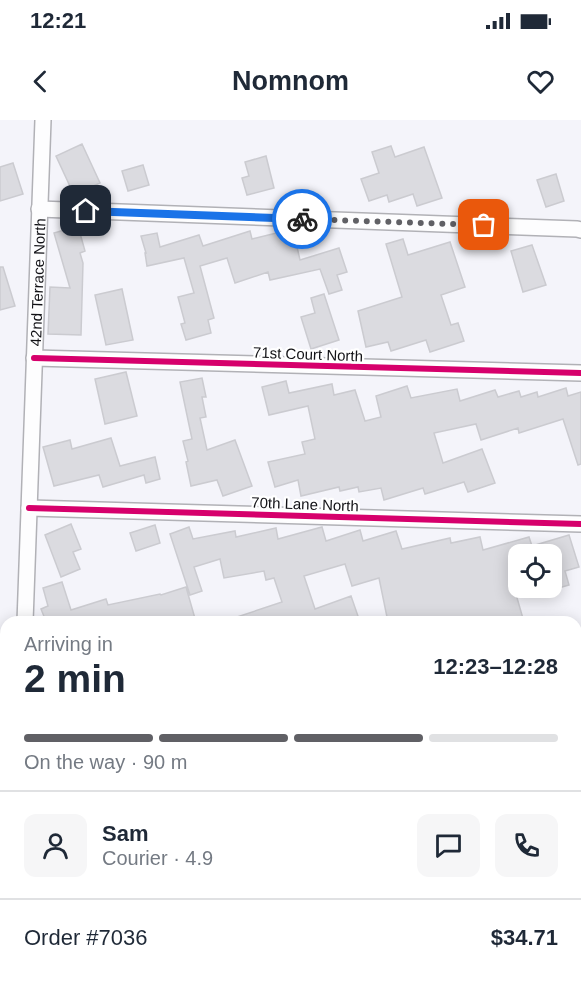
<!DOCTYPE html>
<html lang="en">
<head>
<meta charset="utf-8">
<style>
	:root { --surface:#fff; --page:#f6f6f7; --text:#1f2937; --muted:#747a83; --line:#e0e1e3; --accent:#606065 }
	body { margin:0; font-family:Arial,sans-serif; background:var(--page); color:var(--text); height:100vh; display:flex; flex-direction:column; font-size:22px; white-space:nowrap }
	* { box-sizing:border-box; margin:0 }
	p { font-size:20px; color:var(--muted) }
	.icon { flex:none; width:33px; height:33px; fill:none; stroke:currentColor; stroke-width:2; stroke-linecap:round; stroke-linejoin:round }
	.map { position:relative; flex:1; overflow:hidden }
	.sheet { position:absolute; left:0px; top:496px; width:582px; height:374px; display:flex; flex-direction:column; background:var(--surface); border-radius:18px 18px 0 0; box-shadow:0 3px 15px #0003 }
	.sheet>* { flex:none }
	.controls { position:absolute; left:508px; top:424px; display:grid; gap:12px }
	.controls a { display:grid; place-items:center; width:54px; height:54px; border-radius:12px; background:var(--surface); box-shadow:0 3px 15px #0003; font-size:30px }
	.pin { position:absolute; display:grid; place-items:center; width:51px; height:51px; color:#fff; margin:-26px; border-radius:12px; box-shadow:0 3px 9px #0006 }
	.courier { position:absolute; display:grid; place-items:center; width:60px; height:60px; margin:-30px; border:4px solid #1a73e8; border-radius:50%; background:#fff; color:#222; box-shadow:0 2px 8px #0007 }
	.headline em { font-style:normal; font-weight:700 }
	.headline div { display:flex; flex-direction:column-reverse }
	.headline { display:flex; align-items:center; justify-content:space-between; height:102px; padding:0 24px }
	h1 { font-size:39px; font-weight:700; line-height:45px }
	.bar { display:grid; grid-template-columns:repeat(4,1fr); gap:9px 6px; align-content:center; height:72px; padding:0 24px }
	.bar i { height:8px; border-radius:4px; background:var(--line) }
	.bar .current { background:var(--accent) }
	.bar p { grid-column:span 4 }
	.line { display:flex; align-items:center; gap:15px; padding:0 24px; border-top:2px solid var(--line) }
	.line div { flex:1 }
	.round { display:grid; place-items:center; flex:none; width:63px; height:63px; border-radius:12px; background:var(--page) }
	.status { display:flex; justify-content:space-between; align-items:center; height:42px; padding:0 30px; background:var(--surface); direction:ltr }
	.status svg { height:16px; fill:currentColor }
	header { display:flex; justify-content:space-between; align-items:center; height:78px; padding:0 24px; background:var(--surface); font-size:27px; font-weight:700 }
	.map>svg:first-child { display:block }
	.water { fill:#adadce }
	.building { fill:#dbdbe0; stroke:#cbcbd0; stroke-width:1.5 }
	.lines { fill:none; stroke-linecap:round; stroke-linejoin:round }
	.lane-casing { stroke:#b1b1b6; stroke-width:10 }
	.street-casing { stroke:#b1b1b6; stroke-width:18 }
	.lane { stroke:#fdfdfe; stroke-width:8 }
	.street { stroke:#fdfdfe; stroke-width:15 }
	.cycleway-casing { stroke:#fff; stroke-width:10 }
	.cycleway { stroke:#d6006c; stroke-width:6 }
	.done { stroke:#606065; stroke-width:6; stroke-dasharray:0 10.8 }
	.route { stroke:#1a73e8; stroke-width:8 }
	.labels { text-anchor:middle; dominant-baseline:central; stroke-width:4.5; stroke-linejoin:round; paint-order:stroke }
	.street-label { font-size:15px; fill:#111115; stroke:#fff }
</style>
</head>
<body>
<div class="status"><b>12:21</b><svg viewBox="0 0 49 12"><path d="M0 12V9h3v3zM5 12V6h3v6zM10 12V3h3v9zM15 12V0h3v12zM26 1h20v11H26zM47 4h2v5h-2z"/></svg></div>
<header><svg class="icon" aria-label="back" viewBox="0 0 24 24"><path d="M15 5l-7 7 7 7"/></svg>Nomnom<svg class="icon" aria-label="heart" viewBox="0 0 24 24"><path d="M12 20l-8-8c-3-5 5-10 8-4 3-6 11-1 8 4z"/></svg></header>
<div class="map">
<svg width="581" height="869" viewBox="0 0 581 869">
	<rect width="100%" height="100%" fill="#f4f4fa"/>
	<path class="water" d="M0 855H6V864H329L356 866 367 869H0Z"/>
	<path class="building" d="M82 24 100 63 74 75 56 36Z
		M391 26 395 37 424 27 442 78 417 86 413 74 389 82 387 75 369 81 361 59 379 53 372 32Z
		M266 36 274 68 247 75 242 58 249 56 245 42Z
		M13 43 23 74 0 81V47Z
		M143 45 149 65 128 71 122 51Z
		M556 54 564 81 546 87 537 60Z
		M78 106 85 131 80 133 83 143 81 215 48 214 50 167 70 168 54 113Z
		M293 109 300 140 339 128 347 152 337 155 342 170 329 174 320 149 270 160 268 152 235 163 227 138 200 146 214 198 208 200 211 213 186 220 181 204 185 203 178 177 194 173 184 138 147 146 145 133H146L141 116 157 113 160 127 199 115 203 126 250 111 252 119Z
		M403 119 408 135 450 122 465 167 441 175 451 205 458 203 464 221 430 232 426 220 391 231 388 222 366 227 358 191 402 177 386 124Z
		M532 125 546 165 523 172 511 131Z
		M0 147H3L15 186 0 190Z
		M122 169 133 220 106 225 95 175Z
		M324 174 339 220 311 229 301 197 315 193 311 178Z
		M126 252 137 296 105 304 95 259Z
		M202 258 206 277H202L206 297 200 298 207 330 235 320 252 366 223 376 217 360 191 366 186 342 188 341 183 321 192 319 180 262Z
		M286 261 289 273 332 264 334 275 355 270 365 301 381 297 376 276 407 266 411 278 457 269 460 281 495 270 498 277 519 271 521 277 537 272 538 277 566 268 568 276 581 272V344L578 345 563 299 519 313 518 308 481 320 476 304 434 313 443 343 482 329 495 363 468 372 464 362 425 374 423 368 384 380 381 368 359 372 358 367 340 371 339 367 301 376 298 360 275 367 268 342 305 334 302 322 315 319 308 286 269 295 262 267Z
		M111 318 120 346 155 337 160 359 146 363 144 355 103 367 99 355 54 366 43 327 70 320 72 329Z
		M71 404 81 429 73 432 80 449 61 457 45 415Z
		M155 405 160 423 136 431 130 413Z
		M189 407 193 419 235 411 236 417 276 408 278 419 322 407 326 421 360 410 363 421 396 411 402 429 450 418 451 423 480 417 483 430 529 417 532 426 569 415 579 447 565 451 569 465 555 469 552 459V435H519V455L511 457 524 502H388L379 458 352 466 345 444 304 456 315 489 351 476 360 502H229L228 500 282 482 274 458 266 460 264 451 224 458 220 439 194 447 202 471 190 475 170 414Z
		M62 462 71 490 106 479 108 485 160 474 161 475 186 467 196 502H42V500L45 499 41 489 48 486 43 468Z"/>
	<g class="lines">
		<defs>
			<path id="lane" d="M576 843 581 842"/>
			<g id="street">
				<path d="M39 89 577 109 581 110"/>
				<path d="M34 238 581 253"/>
				<path d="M29 388 581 404"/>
				<path id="s1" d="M25 502 43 0"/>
				<path d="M576 546H581"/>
				<path d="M0 679 6 677"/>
				<path d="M576 698H581"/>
				<path d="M0 828H6"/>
				<path d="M536 864 545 869"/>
			</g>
		</defs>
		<use href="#lane" class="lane-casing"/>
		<use href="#street" class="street-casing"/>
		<use href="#lane" class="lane"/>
		<use href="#street" class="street"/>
		<defs>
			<path id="cycleway" d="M34 238 581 253
				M29 388 581 404"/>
		</defs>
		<use href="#cycleway" class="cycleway-casing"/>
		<use href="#cycleway" class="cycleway"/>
	</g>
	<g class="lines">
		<path class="done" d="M302 99 484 105"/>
		<path class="route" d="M86 91 302 99"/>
	</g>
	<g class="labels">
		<g class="street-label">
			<text stroke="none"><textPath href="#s1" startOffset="340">42nd Terrace North</textPath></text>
			<text transform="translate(308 234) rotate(2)">71st Court North</text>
			<text transform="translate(305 384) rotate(2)">70th Lane North</text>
		</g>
	</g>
</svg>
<div class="controls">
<a><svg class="icon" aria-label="locate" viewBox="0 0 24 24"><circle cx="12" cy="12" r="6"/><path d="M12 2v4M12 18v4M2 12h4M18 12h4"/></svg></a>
</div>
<div class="pin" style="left:484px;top:105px;background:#ea580c"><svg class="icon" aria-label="bag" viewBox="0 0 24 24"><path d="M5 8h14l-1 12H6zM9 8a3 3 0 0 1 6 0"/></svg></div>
<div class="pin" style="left:86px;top:91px;background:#1f2937"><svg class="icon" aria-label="home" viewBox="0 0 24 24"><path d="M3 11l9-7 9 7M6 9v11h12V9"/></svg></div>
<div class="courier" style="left:302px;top:99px"><svg class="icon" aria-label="bike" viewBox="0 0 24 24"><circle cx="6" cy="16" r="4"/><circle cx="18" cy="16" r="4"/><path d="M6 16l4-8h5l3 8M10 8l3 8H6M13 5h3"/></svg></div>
<section class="sheet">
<div class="headline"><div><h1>2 min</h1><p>Arriving in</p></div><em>12:23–12:28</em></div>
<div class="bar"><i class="current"></i><i class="current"></i><i class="current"></i><i></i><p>On the way · 90 m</p></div>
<div class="line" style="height:108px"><a class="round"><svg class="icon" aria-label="person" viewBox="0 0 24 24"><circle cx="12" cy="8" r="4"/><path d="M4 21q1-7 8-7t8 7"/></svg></a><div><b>Sam</b><p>Courier · 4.9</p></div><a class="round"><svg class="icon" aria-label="chat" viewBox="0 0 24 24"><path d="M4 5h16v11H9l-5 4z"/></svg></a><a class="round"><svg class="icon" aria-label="phone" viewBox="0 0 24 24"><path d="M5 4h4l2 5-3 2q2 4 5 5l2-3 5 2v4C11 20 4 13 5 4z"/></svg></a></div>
<div class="line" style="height:78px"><div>Order #7036</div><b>$34.71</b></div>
</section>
</div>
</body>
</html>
